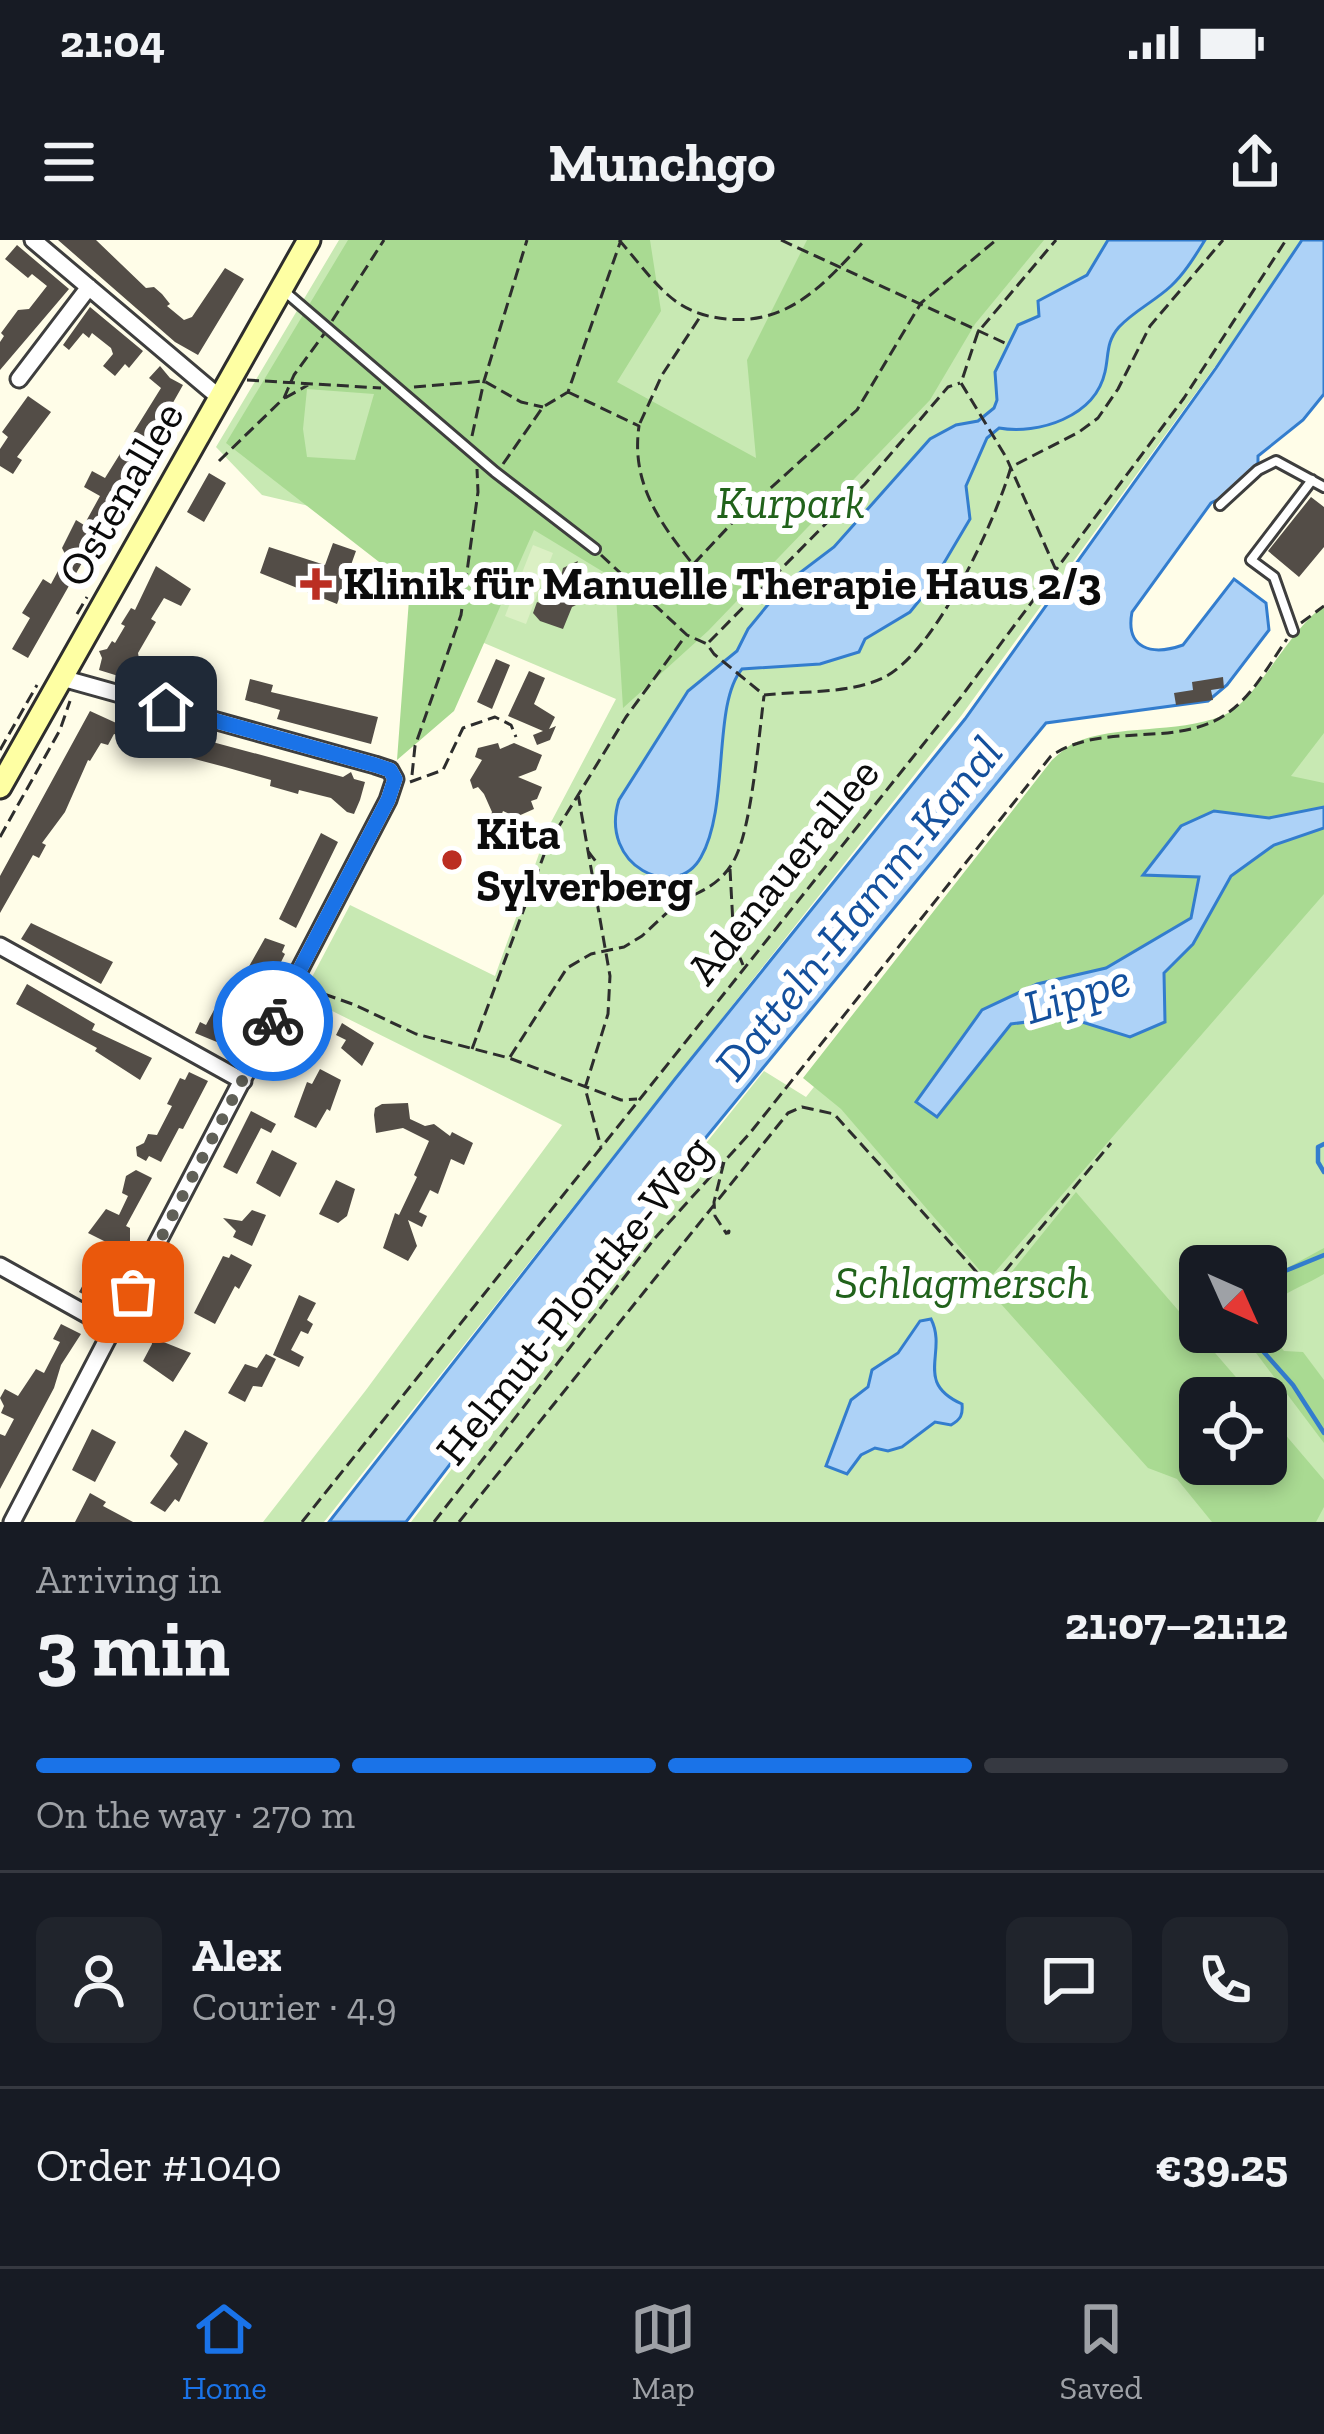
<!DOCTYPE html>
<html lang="en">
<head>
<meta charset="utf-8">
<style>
	:root { --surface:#171b24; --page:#20242c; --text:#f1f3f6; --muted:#9ea1a6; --line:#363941; --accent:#1a73e8 }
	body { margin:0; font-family:"Zilla Slab",serif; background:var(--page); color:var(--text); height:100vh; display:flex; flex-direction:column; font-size:45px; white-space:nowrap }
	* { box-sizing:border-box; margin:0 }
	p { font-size:39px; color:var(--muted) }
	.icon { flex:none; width:66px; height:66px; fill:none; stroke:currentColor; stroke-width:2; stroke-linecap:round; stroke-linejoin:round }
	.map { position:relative; height:1282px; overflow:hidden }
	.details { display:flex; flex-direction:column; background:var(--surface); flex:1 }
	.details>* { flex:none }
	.needle { width:78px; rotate:135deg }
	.buttons { position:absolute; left:1179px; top:1005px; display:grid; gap:24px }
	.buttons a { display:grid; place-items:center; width:108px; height:108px; border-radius:18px; background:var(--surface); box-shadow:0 6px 18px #0003; font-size:60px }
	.pin { position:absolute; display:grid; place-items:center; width:102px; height:102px; color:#fff; margin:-51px; border-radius:24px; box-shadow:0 6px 18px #0006 }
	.courier { position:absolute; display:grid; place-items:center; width:120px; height:120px; margin:-60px; border:9px solid #1a73e8; border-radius:50%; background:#fff; color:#222; box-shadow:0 3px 15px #0007 }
	.summary em { font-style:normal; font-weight:700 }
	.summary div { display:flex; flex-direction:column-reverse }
	.summary { display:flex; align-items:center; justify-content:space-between; height:204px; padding:0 36px }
	h1 { font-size:78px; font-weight:700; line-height:90px }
	.bar { display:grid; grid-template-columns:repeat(4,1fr); gap:18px 12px; align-content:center; height:144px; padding:0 36px }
	.bar i { height:15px; border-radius:9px; background:var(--line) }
	.bar .selected { background:var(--accent) }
	.bar p { grid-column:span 4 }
	.line { display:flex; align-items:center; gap:30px; padding:0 36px; border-top:3px solid var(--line) }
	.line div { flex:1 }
	.round { display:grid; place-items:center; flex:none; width:126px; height:126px; border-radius:18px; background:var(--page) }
	.status { display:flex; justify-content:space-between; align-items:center; height:84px; padding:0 60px; background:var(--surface); direction:ltr }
	.status svg { height:33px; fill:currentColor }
	header { display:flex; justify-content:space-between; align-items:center; height:156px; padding:0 36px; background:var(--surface); font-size:54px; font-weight:700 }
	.tabs { display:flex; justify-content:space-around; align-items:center; height:168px; border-top:3px solid var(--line); background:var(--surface); font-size:33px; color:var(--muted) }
	.tabs a { display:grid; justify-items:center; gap:6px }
	.tabs .selected { color:var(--accent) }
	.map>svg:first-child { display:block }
	.green { fill:#c8e9b3; fill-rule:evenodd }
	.forest { fill:#a9da92; fill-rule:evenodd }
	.pitch { fill:#dbf0c4 }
	.water { fill:#add2f7; stroke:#337dce; stroke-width:3 }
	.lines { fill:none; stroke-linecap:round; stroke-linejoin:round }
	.stream { stroke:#337dce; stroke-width:4.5 }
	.building { fill:#534d47 }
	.service-casing { stroke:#3e3e3e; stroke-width:14 }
	.minor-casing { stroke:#3e3e3e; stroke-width:21 }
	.secondary-casing { stroke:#2d2d2d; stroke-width:27 }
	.path { stroke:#2d2d2d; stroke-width:3; stroke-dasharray:12 6; stroke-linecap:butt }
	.service { stroke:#fff; stroke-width:8 }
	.minor { stroke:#fff; stroke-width:15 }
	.secondary { stroke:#feffa3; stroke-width:21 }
	.path-bridge { stroke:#2d2d2d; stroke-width:3; stroke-dasharray:12 6; stroke-linecap:butt }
	.done { stroke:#606058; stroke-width:12; stroke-dasharray:0 21.6 }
	.route { stroke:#1a73e8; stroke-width:15 }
	.poi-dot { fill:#bb2e22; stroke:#fff; stroke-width:4.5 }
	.labels { text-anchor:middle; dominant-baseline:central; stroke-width:12; stroke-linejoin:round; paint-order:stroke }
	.street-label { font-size:45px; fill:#0b0b0b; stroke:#fff }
	.park-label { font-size:45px; font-style:italic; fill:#21621b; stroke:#fff }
	.poi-label { font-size:45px; font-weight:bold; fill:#0b0b0b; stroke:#fff; text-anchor:start }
	.water-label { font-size:48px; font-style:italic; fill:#14509d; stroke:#fff }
</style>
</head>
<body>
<div class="status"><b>21:04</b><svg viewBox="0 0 49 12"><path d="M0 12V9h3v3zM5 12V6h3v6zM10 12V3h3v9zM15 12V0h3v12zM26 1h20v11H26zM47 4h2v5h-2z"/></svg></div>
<header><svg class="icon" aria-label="menu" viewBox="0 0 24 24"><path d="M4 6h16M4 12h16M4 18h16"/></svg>Munchgo<svg class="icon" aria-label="share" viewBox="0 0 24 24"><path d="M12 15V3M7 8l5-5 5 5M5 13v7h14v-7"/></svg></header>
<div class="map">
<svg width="1324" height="1282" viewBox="0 0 1324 1282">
	<rect width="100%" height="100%" fill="#fffde8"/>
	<path class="green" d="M339 0H1302L1259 66 961 476 324 1282H263L366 1150 562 885 302 756 350 665 495 736 549 586 616 459 425 378 445 298 262 255 216 207Z
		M1324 388V1282H411L616 1015 764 831 806 857 1075 519 1212 503ZM1200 1026H1266V1092H1200ZM1200 1158H1266V1224H1200Z"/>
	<path class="forest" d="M348 0H650L661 71 617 142 756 218 747 120 807 0H1044L975 84 930 160 708 391 623 468 615 339 534 290 454 471 397 520 410 346 226 203ZM307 149 374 154 355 220 307 217 303 189Z
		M1324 366V493L1291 536 1324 543V567L1269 578 1214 571 1145 635 1200 636 1191 678 1106 728 1037 744 937 876 1011 784 1066 777 1130 797 1164 733 1193 704 1230 636 1273 605 1324 588V654L988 1040 841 869 803 838 1052 520C1058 515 1066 507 1074 503 1117 484 1176 494 1222 476 1257 462 1287 391 1324 366Z
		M1076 952 1254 1158H1200V1224H1266V1172L1324 1240V1267L1316 1282H1212L1177 1239 1148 1228 993 1055Z
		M1324 1008V1034C1290 1055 1243 1060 1284 1111L1303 1112 1324 1140V1203L1256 1113 1250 1092H1266L1267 1039Z"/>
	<path class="pitch" d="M533 305 553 313 526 384 505 376Z"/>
	<path class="water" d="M1108 0H1205C1195 16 1185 33 1171 46 1155 61 1134 71 1119 87 1106 102 1109 114 1105 132 1095 177 1038 195 999 188L987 198 966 246 970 279 928 350 910 372 865 399 859 412 820 424 742 429C712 464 730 566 701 617 676 663 598 626 619 560L688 451 737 411 748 389 785 344 834 307 930 199 956 185 978 181 994 168 997 160 995 132 1018 85 1039 76 1038 61 1087 35Z
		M1302 0H1324V154L1303 180 1258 216V223L1223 257 1211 263 1132 372C1125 409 1152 416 1183 405L1234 339 1266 363 1269 390 1227 445 1208 461 1046 483 612 1012 406 1282H329L675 839 965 479 1216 128Z
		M1324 567V588L1274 605 1231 636 1193 704 1164 733 1165 782 1130 797 1066 777 1011 784 937 877 916 862 982 770 1037 744 1106 728 1191 678 1199 637 1143 635 1181 586 1214 571 1269 578Z
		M931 1079C948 1113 913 1142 962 1164 963 1175 961 1179 951 1185L935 1182 902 1207 888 1211 875 1208 861 1215 847 1234 826 1226 851 1160 868 1147 872 1130 898 1113 920 1081Z"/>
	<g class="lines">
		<path class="stream" d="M1324 904 1318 907V922L1324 932
			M1266 1053 1285 1031 1324 1015
			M1254 1092 1262 1110 1293 1145 1324 1193"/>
	</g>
	<path class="building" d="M58 0H96L146 48 154 47 162 54 170 64 167 66 184 80 192 77 225 28 244 39 198 115 175 102Z
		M17 5 69 49 0 130V102L4 96 1 93 18 70 29 69 47 46 32 34 28 38 5 19Z
		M90 67 143 111 129 128 125 124 115 136 103 126 113 114 111 108 92 93 89 98 83 93 69 110 63 105Z
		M160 126 170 138 183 145 28 418 12 409 30 378 22 373 43 339 51 344 66 316 62 308 76 280 84 285 100 256 84 247 92 231 105 238 161 148 149 138Z
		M28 156 51 172 17 217 22 220 13 234 0 226V209L8 197 2 192Z
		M209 233 226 243 204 282 187 272Z
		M1311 257 1324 267V307L1299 337 1268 311Z
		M333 303 356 311 337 364 260 333 269 307 325 325Z
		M578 321 575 329 591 339 582 362 572 367 563 389 540 381 533 373 537 362 543 364 549 350 554 352 559 345 563 328Z
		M156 326 191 349 181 366 164 358 151 379 156 382 138 413 141 430 128 439 99 430 102 418 99 411 107 409 112 401 115 403 125 386 121 384 131 368 135 370Z
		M496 419 510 425 492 469 477 462Z
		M529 431 545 438 534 464 555 477 549 489 556 486 550 500 537 505 533 495 543 491 508 476Z
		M1223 437 1224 448 1211 450 1213 460 1176 465 1174 453 1193 450 1192 442Z
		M250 439 273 445 271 452 378 477 371 504 277 479 280 470 245 460Z
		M90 471 125 487 127 479 343 537 351 532 354 539 365 542 360 560 354 574 347 572 331 558 299 550 298 554 270 546 271 540 225 527 149 507 148 510 129 506 131 498 114 494 108 505 101 503 90 521 88 520 65 572 42 603 46 605 39 618 33 615 0 673V636Z
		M498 503 500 509 514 503 542 515 536 530 518 537 542 547 537 559 531 561 534 569 516 577 503 571 499 581 490 577 492 572 484 554 478 547 473 549 470 540 482 520 475 517 478 508Z
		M321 593 338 602 296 688 279 679Z
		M31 683 113 722 101 744 21 699Z
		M265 698 285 705 282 712 285 714 278 728 266 732 260 729 252 746 263 752 251 775 247 772 229 807 195 793 200 782 206 785 214 770 222 774Z
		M27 744 95 784 92 790 152 818 140 840 95 811 97 808 16 764Z
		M342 783 374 803 362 826 341 808 346 800 336 795Z
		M320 829 341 840 330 871 327 869 316 888 294 877 307 842 312 844Z
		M189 832 208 841 183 889 179 888 161 922 149 916 146 921 137 916 136 907 144 903 148 894 157 895 172 866 167 864 180 838 185 840Z
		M408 863 410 879 425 886 434 884 450 896 452 892 473 903 464 925 451 919 438 954 430 950 419 972 427 976 422 987 408 980 417 1006 408 1021 383 1008 393 979 395 973 399 975 417 937 414 935 429 901 403 888 376 893 374 875 375 868 382 864Z
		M251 871 276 884 271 893 261 888 237 934 223 927Z
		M272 910 297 923 280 957 256 943Z
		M136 930 152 938 126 986 130 988V1002L109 1016 122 1024 102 1064 79 1052 106 1002 88 993 106 969 119 975 128 956 122 953 126 936Z
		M336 940 355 949 347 976 338 983 319 974Z
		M252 970 266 975 252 1006 233 997 236 991 223 978 242 981Z
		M231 1014 252 1025 239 1049 235 1046 215 1084 194 1073 223 1016 229 1018Z
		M299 1055 316 1063 307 1080 313 1084 308 1094 301 1091 291 1110 304 1117 299 1127 273 1115Z
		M61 1084 81 1094 61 1125 54 1148 0 1249V1194L5 1196 14 1179 1 1173 4 1166 0 1158 5 1149 18 1156 36 1129 44 1133 60 1102 53 1099Z
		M151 1097 191 1113 173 1142 143 1121 152 1104Z
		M266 1114 276 1119 262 1147 253 1146 245 1162 228 1153 245 1124 257 1128Z
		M92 1189 116 1202 95 1242 72 1230Z
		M185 1190 208 1203 179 1262 175 1259 165 1272 150 1263 178 1224 170 1216Z
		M90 1253 106 1262 103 1266 133 1282H75Z"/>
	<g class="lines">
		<defs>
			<path id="service" d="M283 50 495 232 595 309
				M1220 265 1258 230 1276 221 1324 247
				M1293 391 1274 337 1251 320 1312 240"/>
			<path id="minor" d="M33 0 220 158
				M19 139 89 47
				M0 706 243 841
				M0 1026 113 1089
				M12 1282 388 560 395 539 390 530 375 525 62 438"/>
			<path id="secondary" d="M0 547 309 0"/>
		</defs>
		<use href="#service" class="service-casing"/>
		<use href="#minor" class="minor-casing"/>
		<use href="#secondary" class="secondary-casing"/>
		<path class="path" d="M619 0C635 18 650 39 668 55 686 71 705 77 727 79 790 85 826 42 865 0
			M781 0 1005 103
			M332 81 384 0
			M247 140 381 148
			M414 147 484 141 521 162 543 167
			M568 152 639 186C631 242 658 280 691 322
			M285 158 308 145
			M640 183 662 135 700 77
			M472 196 484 141 527 0
			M219 221 284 158 294 135 324 94
			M503 224 543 167 568 152 621 0
			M601 315 687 395 707 404 714 414 764 455C800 451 849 454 883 438 935 413 995 282 1011 227L1079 192 1098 178 1118 149 1150 86 1223 0
			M1056 330 1006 217 961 143 978 92 1056 0
			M657 363 733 282 857 170 921 63 996 0
			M77 374 87 357
			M1301 383 1324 366
			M709 402 865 244 948 147 960 143
			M0 510 37 445
			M412 535 415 506 461 375 478 252 477 229
			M410 542 443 530 463 488 495 477 511 485 516 497
			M578 554 610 736 608 774 585 848 601 907
			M0 597 60 490 70 461
			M588 611C615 649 652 677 698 653 716 644 729 633 737 614 752 580 759 495 764 456
			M730 629 734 703 743 725
			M307 748 355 765 416 794 509 818 621 860 637 859
			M472 809 548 604 626 477 684 398
			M510 817 567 728 591 714 624 707 642 696 672 668
			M724 922 714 962 715 976 726 993H728C729 993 729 992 729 991L726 993
			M302 1282 961 457 1184 158 1286 0
			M434 1282 655 998 750 893 1051 516C1103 480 1179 510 1229 472 1254 454 1270 423 1287 399
			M459 1282 788 873 802 867 834 874 991 1048 1111 903"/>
		<use href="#service" class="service"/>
		<use href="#minor" class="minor"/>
		<use href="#secondary" class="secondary"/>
		<path class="path-bridge" d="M726 993 727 994"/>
	</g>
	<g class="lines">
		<path class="done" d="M133 1052 273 781"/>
		<path class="route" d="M166 467 375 525 390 530 395 539 388 560 273 781"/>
	</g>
	<g class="poi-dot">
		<path d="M310 326h12v12h12v12h-12v12h-12v-12h-12v-12h12z"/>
		<circle cx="452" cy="620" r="12"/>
	</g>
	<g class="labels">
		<g class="street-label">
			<text transform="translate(121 254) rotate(-60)">Ostenallee</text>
			<text transform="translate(783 631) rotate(-51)">Adenauerallee</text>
			<text transform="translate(574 1060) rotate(-51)">Helmut-Plontke-Weg</text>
		</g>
		<g class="park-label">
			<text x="791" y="263">Kurpark</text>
			<text x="962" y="1043">Schlagmersch</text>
		</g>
		<g class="poi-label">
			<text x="343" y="344">Klinik für Manuelle Therapie Haus 2/3</text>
			<text x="476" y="594">Kita<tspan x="476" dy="52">Sylverberg</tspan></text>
		</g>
		<g class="water-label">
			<text transform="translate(858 668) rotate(-51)">Datteln-Hamm-Kanal</text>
			<text transform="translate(1077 753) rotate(-17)">Lippe</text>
		</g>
	</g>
</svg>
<div class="buttons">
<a><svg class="needle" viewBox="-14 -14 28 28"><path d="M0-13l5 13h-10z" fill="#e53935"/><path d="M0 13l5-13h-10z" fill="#9ea1a6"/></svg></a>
<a><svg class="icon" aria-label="locate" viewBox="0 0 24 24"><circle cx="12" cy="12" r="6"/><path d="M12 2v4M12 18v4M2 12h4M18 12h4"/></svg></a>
</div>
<div class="pin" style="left:133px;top:1052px;background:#ea580c"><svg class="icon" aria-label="bag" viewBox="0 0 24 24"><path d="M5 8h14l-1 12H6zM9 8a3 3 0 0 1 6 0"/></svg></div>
<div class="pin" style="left:166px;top:467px;background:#1f2937"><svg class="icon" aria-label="home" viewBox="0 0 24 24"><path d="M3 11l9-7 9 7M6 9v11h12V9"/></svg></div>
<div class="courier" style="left:273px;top:781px"><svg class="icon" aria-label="bike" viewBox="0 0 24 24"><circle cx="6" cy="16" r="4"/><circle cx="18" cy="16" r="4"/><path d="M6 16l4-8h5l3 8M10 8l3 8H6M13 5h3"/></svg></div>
</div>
<section class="details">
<div class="summary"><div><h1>3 min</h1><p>Arriving in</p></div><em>21:07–21:12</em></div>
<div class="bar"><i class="selected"></i><i class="selected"></i><i class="selected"></i><i></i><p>On the way · 270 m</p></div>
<div class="line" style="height:216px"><a class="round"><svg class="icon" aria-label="person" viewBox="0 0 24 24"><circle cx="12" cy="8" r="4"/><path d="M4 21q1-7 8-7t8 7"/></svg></a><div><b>Alex</b><p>Courier · 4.9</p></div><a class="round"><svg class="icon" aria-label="chat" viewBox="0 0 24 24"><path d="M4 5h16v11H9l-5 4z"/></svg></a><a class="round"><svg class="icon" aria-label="phone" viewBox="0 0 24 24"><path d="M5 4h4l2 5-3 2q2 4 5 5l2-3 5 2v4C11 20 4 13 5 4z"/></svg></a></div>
<div class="line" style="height:156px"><div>Order #1040</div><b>€39.25</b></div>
</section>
<nav class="tabs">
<a class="selected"><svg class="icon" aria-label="home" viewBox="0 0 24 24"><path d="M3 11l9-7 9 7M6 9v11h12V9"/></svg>Home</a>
<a><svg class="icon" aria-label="map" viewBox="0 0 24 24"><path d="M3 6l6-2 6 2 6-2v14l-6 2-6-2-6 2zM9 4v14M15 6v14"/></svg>Map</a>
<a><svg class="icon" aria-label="saved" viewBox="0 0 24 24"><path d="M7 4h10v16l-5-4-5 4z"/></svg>Saved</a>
</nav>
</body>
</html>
